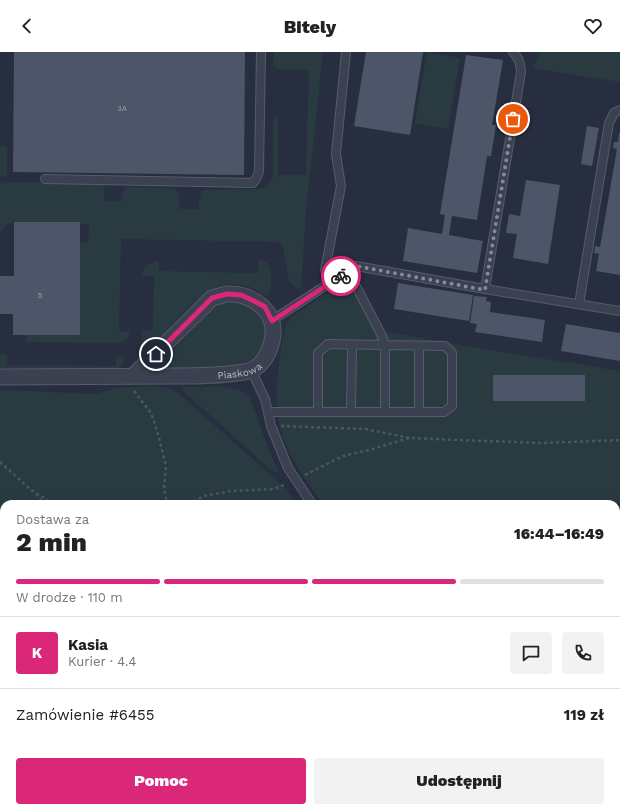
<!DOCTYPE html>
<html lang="pl">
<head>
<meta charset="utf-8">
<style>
	:root { --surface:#fff; --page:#f2f2f2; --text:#222; --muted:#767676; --line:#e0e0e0; --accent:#db2777 }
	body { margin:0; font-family:"Work Sans",sans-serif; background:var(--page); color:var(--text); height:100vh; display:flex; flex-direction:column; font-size:15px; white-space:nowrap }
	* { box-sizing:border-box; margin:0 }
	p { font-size:13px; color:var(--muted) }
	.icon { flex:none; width:22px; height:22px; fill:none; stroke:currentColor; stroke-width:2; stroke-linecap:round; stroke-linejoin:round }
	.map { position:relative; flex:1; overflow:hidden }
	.sheet { position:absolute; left:0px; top:448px; width:620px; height:312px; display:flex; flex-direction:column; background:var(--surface); border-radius:12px 12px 0 0; box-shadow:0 4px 16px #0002 }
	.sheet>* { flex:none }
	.pin { position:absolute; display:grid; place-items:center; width:34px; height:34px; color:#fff; margin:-17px; border:2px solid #fff; border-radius:50%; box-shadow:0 1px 4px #0007 }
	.courier { position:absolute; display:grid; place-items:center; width:40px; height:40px; margin:-20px; border:3px solid #db2777; border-radius:50%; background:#fff; color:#222; box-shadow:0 1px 5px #0007 }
	.overview em { font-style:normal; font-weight:800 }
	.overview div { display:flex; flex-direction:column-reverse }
	.overview { display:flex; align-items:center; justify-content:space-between; height:68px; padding:0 16px }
	h1 { font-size:26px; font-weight:800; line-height:30px }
	.bar { display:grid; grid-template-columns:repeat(4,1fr); gap:6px 4px; align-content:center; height:48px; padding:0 16px }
	.bar i { height:5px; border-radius:3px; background:var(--line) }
	.bar .on { background:var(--accent) }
	.bar p { grid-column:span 4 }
	.line { display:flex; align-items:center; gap:10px; padding:0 16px; border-top:1px solid var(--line) }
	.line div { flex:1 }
	.round { display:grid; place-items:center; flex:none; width:42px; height:42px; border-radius:4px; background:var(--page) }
	.primary-button { display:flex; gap:8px; margin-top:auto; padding:8px 16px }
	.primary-button a { flex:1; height:46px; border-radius:4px; background:var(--accent); color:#fff; font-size:16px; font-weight:800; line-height:46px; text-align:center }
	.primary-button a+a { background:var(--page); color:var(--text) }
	header { display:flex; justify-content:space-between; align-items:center; height:52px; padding:0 16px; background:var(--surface); font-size:18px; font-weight:800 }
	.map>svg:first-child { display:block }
	.green { fill:#293b41 }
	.building { fill:#4d5569 }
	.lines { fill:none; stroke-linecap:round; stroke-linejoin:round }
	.service-casing { stroke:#565c6a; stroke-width:10 }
	.minor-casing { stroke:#565c6a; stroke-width:17 }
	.path { stroke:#47585e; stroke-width:2.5; stroke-dasharray:3 3; stroke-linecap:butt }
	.service { stroke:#3b4150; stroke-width:8 }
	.minor { stroke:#3b4150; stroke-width:15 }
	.done { stroke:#858a9a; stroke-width:4; stroke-dasharray:0 7.2 }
	.route { stroke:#db2777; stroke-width:5 }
	.labels { text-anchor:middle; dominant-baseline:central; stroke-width:3.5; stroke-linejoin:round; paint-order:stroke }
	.number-label { font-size:8px; fill:#9da2b2 }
	.street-label { font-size:10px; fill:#b8bcca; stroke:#202635 }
</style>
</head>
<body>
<header><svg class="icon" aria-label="back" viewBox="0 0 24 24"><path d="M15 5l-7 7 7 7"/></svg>Bitely<svg class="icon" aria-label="heart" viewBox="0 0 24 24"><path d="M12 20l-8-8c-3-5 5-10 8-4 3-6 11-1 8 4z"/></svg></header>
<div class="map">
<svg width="620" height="760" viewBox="0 0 620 760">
	<rect width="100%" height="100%" fill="#272e40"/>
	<path class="green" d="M274 0H323L306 158 301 237 292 233 289 229 283 194 277 190 121 187 119 279 130 280C128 287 125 289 118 291L26 290V283L80 191H88L89 173 80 172 79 170H14L6 173 0 181V130L104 131V149H121L122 141 127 135 172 136 178 139 180 157H198L199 148 202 138 261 137C268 134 270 131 273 124V69L278 64V123H306L309 18 278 17 273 13Z
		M427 0 460 6 448 77 415 71Z
		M540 0H620V30L533 16Z
		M0 95H7V125L0 124Z
		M158 208 159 219 258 221V208L267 210C272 221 274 233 267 244 258 240 251 234 242 233 212 228 193 252 174 270 164 281 154 291 144 301L142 300V278H153L154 224H142C144 215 149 211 158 208Z
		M352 225 381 279 466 294 620 319V451L323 452C305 428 288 404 280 375 274 353 277 328 280 305 282 291 282 276 291 265Z
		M232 249C247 252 259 257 264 273 269 289 260 307 244 312 233 316 220 315 208 315 190 315 173 316 156 316L211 259 219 253Z
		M2 302H7V313L116 314V304H124C123 311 124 316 115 317L2 316H0V304Z
		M152 334 169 336 177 340 274 426 287 438 297 452H4V756H376L379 760H0V338L95 342 117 336Z
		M184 335H227L240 338 250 346 266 390 278 419 276 421 271 418 182 338 181 337Z"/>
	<path class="building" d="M14 0H245L244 123 13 120Z
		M366 0H423L410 83 354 74Z
		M466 3 503 8 492 73H496L491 104H487L477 168 452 164 449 183 483 189 477 221 403 209 408 176 442 182 445 163 440 162Z
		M587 74 599 76 592 114 581 112Z
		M619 81H620V223L596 219 599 202 594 201 595 194 600 195 617 97 613 96 614 90H618Z
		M526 128 560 133 548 212 513 206 517 182 506 181 509 162 520 164Z
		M14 170H80V283H13V262H0V224H14Z
		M398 231 473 243 469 269 394 257Z
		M474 244 487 245 486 249 491 250 490 260 545 268 542 290 475 280 477 272 470 271Z
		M566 272 620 281V309L561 299Z
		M493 323H585V349H493Z
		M620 535V665L616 668V538Z
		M620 713V730L616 733V716Z
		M559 756H584L578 760H554Z"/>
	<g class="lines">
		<defs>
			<path id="service" d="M45 127 253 131 257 125 259 119 261 0
				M348 219 381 282 385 293V360
				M331 230 325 218 341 134 336 102 346 0
				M485 237 521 20C521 12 519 6 513 0
				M579 252 609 71 614 61 620 58
				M271 269 356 214 485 237 620 259
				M251 318 265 347 271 374 288 416 312 452
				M268 360C327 360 386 360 444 360L452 354V301L445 294 328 292 318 301V360
				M351 360 352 293
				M419 360V294
				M616 523 620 520
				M616 680 620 677
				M616 744 620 741
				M400 756 403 760
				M518 760 521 756
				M594 760 599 756"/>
			<g id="minor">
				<path id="s1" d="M0 325C58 325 116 324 174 324 195 324 216 324 237 321 242 320 248 320 252 318 264 312 269 301 272 289 279 260 253 241 227 242 222 243 217 245 212 246L133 324"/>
			</g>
		</defs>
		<use href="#service" class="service-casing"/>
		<use href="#minor" class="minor-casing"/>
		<path class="path" d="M134 339 151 361 157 378 166 414 164 436 167 452
			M281 374 365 377 410 386 459 388 542 391 620 388
			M0 410 31 438 54 452
			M305 423 343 404 369 398 409 386
			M36 442 44 452
			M188 452 204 444 231 439 274 437 286 432
			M0 721 4 716
			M212 756 215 760
			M253 756 255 760
			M374 756 376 760"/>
		<use href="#service" class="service"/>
		<use href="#minor" class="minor"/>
	</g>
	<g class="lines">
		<path class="done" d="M341 224 356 214 485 238 513 67"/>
		<path class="route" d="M156 302 212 246 227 242 241 243 254 249 265 255 272 269 341 224"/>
	</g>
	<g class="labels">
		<g class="number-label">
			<text x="122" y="56">3A</text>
			<text x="40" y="243">5</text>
		</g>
		<g class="street-label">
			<text stroke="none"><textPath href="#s1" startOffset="240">Piaskowa</textPath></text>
		</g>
	</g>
</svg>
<div class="pin" style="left:513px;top:67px;background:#ea580c"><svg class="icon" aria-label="bag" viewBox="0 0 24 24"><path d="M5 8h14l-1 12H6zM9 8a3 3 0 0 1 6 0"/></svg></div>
<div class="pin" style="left:156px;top:302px;background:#1f2937"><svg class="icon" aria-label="home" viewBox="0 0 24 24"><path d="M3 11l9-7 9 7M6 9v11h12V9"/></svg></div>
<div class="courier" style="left:341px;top:224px"><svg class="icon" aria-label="bike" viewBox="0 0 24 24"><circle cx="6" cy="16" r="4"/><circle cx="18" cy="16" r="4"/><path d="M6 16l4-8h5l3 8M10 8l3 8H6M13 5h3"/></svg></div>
<section class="sheet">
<div class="overview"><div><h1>2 min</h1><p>Dostawa za</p></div><em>16:44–16:49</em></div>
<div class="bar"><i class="on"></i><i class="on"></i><i class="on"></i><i></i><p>W drodze · 110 m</p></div>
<div class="line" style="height:72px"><b class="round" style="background:var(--accent);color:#fff">K</b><div><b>Kasia</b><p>Kurier · 4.4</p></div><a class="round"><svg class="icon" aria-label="chat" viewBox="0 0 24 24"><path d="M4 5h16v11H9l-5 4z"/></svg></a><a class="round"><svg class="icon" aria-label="phone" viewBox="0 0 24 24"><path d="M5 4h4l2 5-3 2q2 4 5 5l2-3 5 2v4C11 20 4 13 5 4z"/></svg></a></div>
<div class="line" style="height:52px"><div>Zamówienie #6455</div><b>119 zł</b></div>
<div class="primary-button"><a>Pomoc</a><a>Udostępnij</a></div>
</section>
</div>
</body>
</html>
